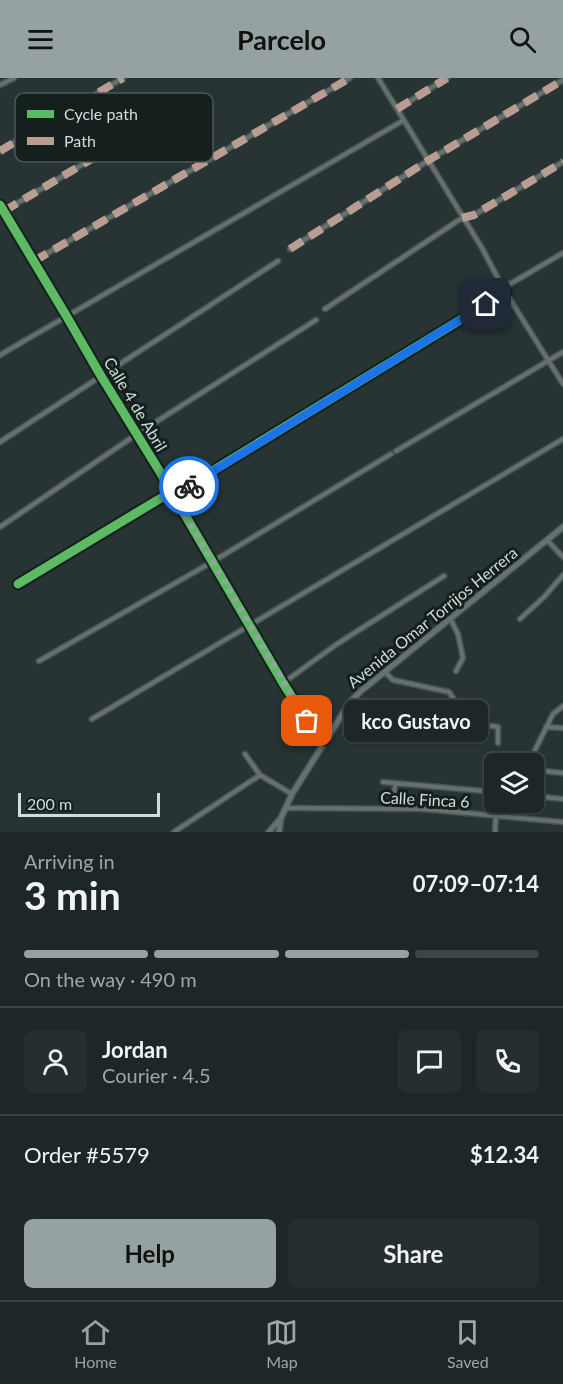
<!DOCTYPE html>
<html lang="en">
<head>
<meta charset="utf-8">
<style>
	:root { --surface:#1e2727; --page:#262f2f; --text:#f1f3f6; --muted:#a1a5a7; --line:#3c4444; --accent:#95a2a1 }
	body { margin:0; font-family:Lato,sans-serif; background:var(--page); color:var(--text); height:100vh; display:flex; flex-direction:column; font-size:22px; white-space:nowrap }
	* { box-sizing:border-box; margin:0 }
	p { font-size:20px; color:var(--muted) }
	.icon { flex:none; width:33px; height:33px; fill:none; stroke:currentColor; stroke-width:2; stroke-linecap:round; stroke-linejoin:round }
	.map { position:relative; height:754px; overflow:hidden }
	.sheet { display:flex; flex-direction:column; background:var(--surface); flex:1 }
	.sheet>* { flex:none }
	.buttons { position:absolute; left:484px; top:675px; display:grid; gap:12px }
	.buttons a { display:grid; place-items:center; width:60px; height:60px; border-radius:9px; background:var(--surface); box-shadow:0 2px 4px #0004,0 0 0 2px var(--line); font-size:30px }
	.scale { position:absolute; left:18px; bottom:15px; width:142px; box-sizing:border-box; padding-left:6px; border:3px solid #d0dddc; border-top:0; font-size:16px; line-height:21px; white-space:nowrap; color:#d0dddc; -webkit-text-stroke:4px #141f1e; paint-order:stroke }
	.pin { position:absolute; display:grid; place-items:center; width:51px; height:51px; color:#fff; margin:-26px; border-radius:12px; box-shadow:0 3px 9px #0006 }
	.courier { position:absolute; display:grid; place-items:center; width:60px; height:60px; margin:-30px; border:4px solid #1a73e8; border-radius:50%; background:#fff; color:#222; box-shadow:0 2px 8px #0007 }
	.bubble { position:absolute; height:42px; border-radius:9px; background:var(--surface); box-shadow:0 2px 4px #0004,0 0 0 2px var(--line); font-size:20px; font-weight:700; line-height:42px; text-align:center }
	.headline em { font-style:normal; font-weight:700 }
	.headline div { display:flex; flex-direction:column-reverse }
	.headline { display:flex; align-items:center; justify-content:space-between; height:102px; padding:0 24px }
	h1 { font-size:39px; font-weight:700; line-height:45px }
	.bar { display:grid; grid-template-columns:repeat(4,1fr); gap:9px 6px; align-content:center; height:72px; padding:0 24px }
	.bar i { height:8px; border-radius:4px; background:var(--line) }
	.bar .selected { background:var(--accent) }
	.bar p { grid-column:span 4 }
	.line { display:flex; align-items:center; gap:15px; padding:0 24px; border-top:2px solid var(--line) }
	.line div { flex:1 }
	.round { display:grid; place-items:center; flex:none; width:63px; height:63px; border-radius:9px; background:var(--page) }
	.cta { display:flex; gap:12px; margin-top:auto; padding:12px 24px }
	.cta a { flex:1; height:69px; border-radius:9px; background:var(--accent); color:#111; font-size:24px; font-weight:700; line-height:69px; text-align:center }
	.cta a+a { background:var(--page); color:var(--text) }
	header { display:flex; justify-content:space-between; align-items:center; height:78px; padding:0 24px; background:var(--accent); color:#111; font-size:27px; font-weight:700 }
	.tabs { display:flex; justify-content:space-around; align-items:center; height:84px; border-top:2px solid var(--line); background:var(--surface); font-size:16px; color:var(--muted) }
	.tabs a { display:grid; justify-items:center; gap:3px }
	.tabs .selected { color:var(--accent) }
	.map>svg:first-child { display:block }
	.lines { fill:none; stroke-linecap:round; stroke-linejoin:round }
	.street-casing { stroke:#465151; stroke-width:7 }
	.secondary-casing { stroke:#465151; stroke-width:8 }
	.street { stroke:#65706f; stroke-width:4 }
	.secondary { stroke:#667272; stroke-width:5 }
	.quiet { stroke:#b99d93; stroke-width:8; stroke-dasharray:15 8; stroke-linecap:butt }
	.cycleway-casing { stroke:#141f1e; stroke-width:13 }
	.cycleway { stroke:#5cba63; stroke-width:9 }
	.done { stroke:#95a2a1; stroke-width:6; stroke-dasharray:0 10.8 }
	.route { stroke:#1a73e8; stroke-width:8 }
	.labels { text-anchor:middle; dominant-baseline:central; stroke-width:6; stroke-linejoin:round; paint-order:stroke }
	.street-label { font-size:16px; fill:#d0dddc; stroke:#141f1e }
	.key { fill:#141f1e; stroke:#4c5857; stroke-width:1.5 }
	.key-label { font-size:16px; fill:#d0dddc }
</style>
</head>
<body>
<header><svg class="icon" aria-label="menu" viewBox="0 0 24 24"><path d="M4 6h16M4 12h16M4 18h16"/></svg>Parcelo<svg class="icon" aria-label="search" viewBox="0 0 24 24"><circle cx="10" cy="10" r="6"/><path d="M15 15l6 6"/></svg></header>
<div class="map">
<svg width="563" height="754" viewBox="0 0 563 754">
	<rect width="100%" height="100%" fill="#283434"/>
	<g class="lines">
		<defs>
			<path id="street" d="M378 0 482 170 503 210 563 306
				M0 7 14 0
				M397 31 447 0
				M0 73 123 0
				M0 127 67 239 101 298 160 394 283 605 307 643 324 662
				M4 133 176 31
				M290 171 429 82 563 2
				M34 183 350 0
				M503 210 563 175
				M325 231 462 140 474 137 563 84
				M0 277 404 42
				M0 364 278 183
				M396 373 563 274
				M0 449 137 356 316 242
				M547 462 563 479
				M18 506 171 414 173 417 506 214
				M520 541 544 519 563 497
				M451 542 458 556 463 580 456 593
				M39 583 212 484 391 376
				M385 594 393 602 449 614 457 626 459 643 498 649V665
				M283 605 337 566 444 498
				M92 641 563 361
				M546 649 563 650
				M535 672 553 636 563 628
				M245 676 260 697 292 716
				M534 692 563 695
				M383 704 495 714
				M534 718 563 721
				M285 730 423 731 563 744
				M393 730 395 706
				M174 754 260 697
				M495 754 496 737"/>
			<path id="secondary" d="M269 754 280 741
				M279 754 281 740 292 716 350 624 361 613 563 449"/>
		</defs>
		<use href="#street" class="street-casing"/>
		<use href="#secondary" class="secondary-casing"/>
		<use href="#street" class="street"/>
		<use href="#secondary" class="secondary"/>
		<path class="quiet" d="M397 31 447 0
			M0 73 123 0
			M4 133 176 31
			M462 140 474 137 563 84
			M290 171 429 82 563 2
			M34 183 350 0"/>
		<defs>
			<path id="cycleway" d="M0 127 67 239 101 298 160 394 283 605 307 643 324 662
				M18 506 171 414 173 417 506 214"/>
		</defs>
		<use href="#cycleway" class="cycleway-casing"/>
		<use href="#cycleway" class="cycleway"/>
	</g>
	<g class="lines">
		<path class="done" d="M189 408 173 417 307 643"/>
		<path class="route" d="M189 408 486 226"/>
	</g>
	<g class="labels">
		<g class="street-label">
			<text transform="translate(136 326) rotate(59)">Calle 4 de Abril</text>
			<text transform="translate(432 539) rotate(-39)">Avenida Omar Torrijos Herrera</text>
			<text transform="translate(425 721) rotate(3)">Calle Finca 6</text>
		</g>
	</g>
	<rect x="15" y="15" width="198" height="69" rx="9" class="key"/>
	<rect x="27" y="32" width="27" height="8" fill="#5cba63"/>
	<rect x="27" y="59" width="27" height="8" fill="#b99d93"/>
	<g class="key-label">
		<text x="64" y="42">Cycle path</text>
		<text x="64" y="69">Path</text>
	</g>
</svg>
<div class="buttons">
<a><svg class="icon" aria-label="layers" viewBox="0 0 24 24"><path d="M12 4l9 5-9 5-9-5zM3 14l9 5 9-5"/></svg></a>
</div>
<div class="scale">200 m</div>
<div class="pin" style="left:307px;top:643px;background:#ea580c"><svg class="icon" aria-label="bag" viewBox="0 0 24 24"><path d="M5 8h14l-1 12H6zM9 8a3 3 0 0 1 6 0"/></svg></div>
<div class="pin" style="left:486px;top:226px;background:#1f2937"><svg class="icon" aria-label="home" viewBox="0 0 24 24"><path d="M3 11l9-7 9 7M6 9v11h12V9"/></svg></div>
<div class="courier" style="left:189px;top:408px"><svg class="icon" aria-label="bike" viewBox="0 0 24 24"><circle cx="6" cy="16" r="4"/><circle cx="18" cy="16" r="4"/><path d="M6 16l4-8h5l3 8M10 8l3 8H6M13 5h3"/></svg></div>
<div class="bubble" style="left:344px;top:622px;width:144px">kco Gustavo</div>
</div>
<section class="sheet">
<div class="headline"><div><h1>3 min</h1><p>Arriving in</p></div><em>07:09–07:14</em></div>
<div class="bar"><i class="selected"></i><i class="selected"></i><i class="selected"></i><i></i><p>On the way · 490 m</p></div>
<div class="line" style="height:108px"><a class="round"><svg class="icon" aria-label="person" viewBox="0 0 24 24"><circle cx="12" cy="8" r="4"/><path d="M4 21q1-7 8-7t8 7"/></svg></a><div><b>Jordan</b><p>Courier · 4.5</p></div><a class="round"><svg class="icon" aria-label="chat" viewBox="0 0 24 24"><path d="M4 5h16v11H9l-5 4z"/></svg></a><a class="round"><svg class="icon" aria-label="phone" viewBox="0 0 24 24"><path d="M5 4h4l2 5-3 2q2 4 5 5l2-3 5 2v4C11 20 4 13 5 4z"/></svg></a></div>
<div class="line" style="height:78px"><div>Order #5579</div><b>$12.34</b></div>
<div class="cta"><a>Help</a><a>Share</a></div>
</section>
<nav class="tabs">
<a class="selected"><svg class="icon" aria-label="home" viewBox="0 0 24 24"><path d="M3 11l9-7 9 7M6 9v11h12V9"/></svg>Home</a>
<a><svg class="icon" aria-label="map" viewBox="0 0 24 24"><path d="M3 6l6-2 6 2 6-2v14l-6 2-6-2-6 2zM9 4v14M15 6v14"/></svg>Map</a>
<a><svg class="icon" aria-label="saved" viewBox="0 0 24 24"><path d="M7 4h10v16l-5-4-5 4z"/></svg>Saved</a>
</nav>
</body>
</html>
